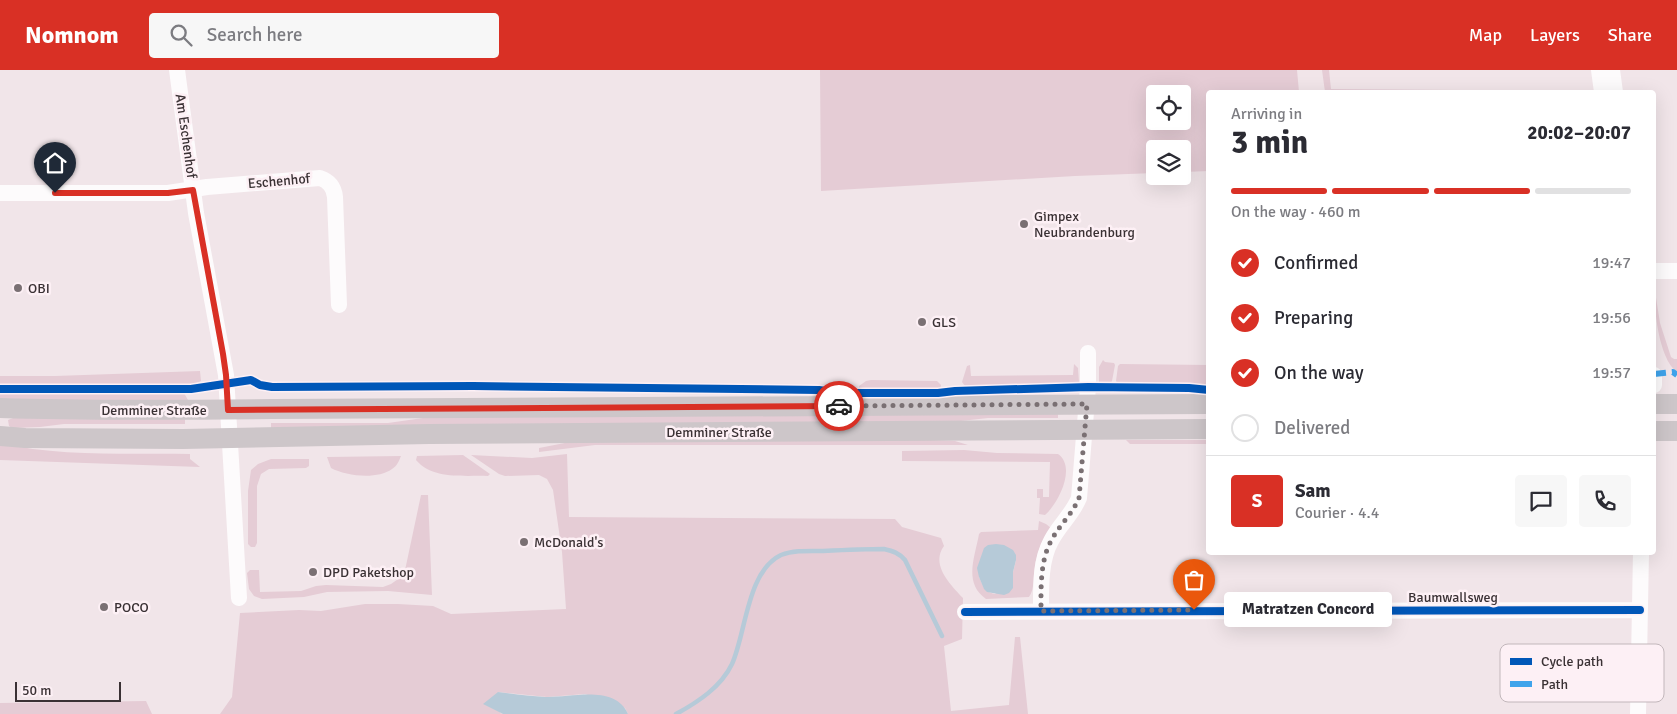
<!DOCTYPE html>
<html lang="en">
<head>
<meta charset="utf-8">
<style>
	:root { --surface:#fff; --page:#f7f7f7; --text:#2b2b33; --muted:#7c7c81; --line:#e1e1e2; --accent:#d93025 }
	body { margin:0; font-family:Signika,sans-serif; background:var(--page); color:var(--text); height:100vh; display:flex; flex-direction:column; font-size:19px; white-space:nowrap }
	* { box-sizing:border-box; margin:0 }
	p { font-size:16px; color:var(--muted) }
	.icon { flex:none; width:28px; height:28px; fill:none; stroke:currentColor; stroke-width:2; stroke-linecap:round; stroke-linejoin:round }
	.map { position:relative; flex:1; overflow:hidden }
	.panel { position:absolute; left:1206px; top:20px; width:450px; height:465px; display:flex; flex-direction:column; background:var(--surface); border-radius:5px; box-shadow:0 5px 20px #0002 }
	.panel>* { flex:none }
	.buttons { position:absolute; left:1146px; top:15px; display:grid; gap:10px }
	.buttons a { display:grid; place-items:center; width:45px; height:45px; border-radius:5px; background:var(--surface); box-shadow:0 5px 20px #0002; font-size:25px }
	.scale { position:absolute; left:15px; bottom:12px; width:106px; box-sizing:border-box; padding-left:5px; border:2px solid #3a3134; border-top:0; font-size:14px; line-height:18px; white-space:nowrap; color:#3a3134; -webkit-text-stroke:4px #fdf0f5; paint-order:stroke }
	.pin { position:absolute; display:grid; place-items:center; width:42px; height:42px; color:#fff; margin:-51px -21px; border-radius:50% 50% 50% 0; rotate:-45deg; box-shadow:0 0 5px #0007 }
	.pin .icon { rotate:45deg }
	.courier { position:absolute; display:grid; place-items:center; width:50px; height:50px; margin:-25px; border:4px solid #d93025; border-radius:50%; background:#fff; color:#222; box-shadow:0 1px 6px #0007 }
	.bubble { position:absolute; height:35px; border-radius:5px; background:var(--surface); box-shadow:0 5px 20px #0002; font-size:16px; font-weight:800; line-height:35px; text-align:center }
	.summary em { font-style:normal; font-weight:800 }
	.summary div { display:flex; flex-direction:column-reverse }
	.summary { display:flex; align-items:center; justify-content:space-between; height:85px; padding:0 25px }
	h1 { font-size:32px; font-weight:800; line-height:38px }
	.bar { display:grid; grid-template-columns:repeat(4,1fr); gap:8px 5px; align-content:center; height:60px; padding:0 25px }
	.bar i { height:6px; border-radius:4px; background:var(--line) }
	.bar .on { background:var(--accent) }
	.bar p { grid-column:span 4 }
	.line { display:flex; align-items:center; gap:12px; padding:0 25px; border-top:1px solid var(--line) }
	.line div { flex:1 }
	.round { display:grid; place-items:center; flex:none; width:52px; height:52px; border-radius:5px; background:var(--page) }
	ol { padding:0 25px; list-style:none }
	li { display:flex; align-items:center; gap:15px; height:55px }
	li p { margin-inline-start:auto }
	li .icon { padding:5px; border-radius:50%; background:var(--accent); color:#fff; stroke-width:4 }
	li:last-child { color:var(--muted) }
	li i { width:28px; height:28px; border:2px solid var(--line); border-radius:50% }
	header { display:flex; align-items:center; gap:30px; box-sizing:border-box; height:70px; padding:0 25px; background:var(--accent); color:#fff }
	header strong { font-size:24px }
	nav { display:flex; gap:28px; margin-inline-start:auto; font-size:18px }
	.search { width:350px; height:45px; background:var(--page); display:flex; align-items:center; gap:12px; box-sizing:border-box; padding:0 18px; border-radius:5px; color:var(--muted); font-size:19px }
	.map>svg:first-child { display:block }
	.green { fill:#e5ccd5; fill-rule:evenodd }
	.water { fill:#b6cad8 }
	.lines { fill:none; stroke-linecap:round; stroke-linejoin:round }
	.stream { stroke:#b6cad8; stroke-width:4.5 }
	.minor { stroke:#fdfbfc; stroke-width:16 }
	.major { stroke:#cdc6c9; stroke-width:20 }
	.quiet { stroke:#3fa3eb; stroke-width:6; stroke-dasharray:12 6; stroke-linecap:butt }
	.cycleway-casing { stroke:#fdf0f5; stroke-width:11 }
	.cycleway { stroke:#0057b8; stroke-width:8 }
	.done { stroke:#7a7073; stroke-width:5; stroke-dasharray:0 9 }
	.route { stroke:#d93025; stroke-width:6 }
	.poi-dot { fill:#7a7073; stroke:#fdf0f5; stroke-width:2 }
	.labels { text-anchor:middle; dominant-baseline:central; stroke-width:5; stroke-linejoin:round; paint-order:stroke }
	.street-label { font-size:14px; fill:#3a3134; stroke:#fdf0f5 }
	.poi-label { font-size:14px; fill:#3a3134; stroke:#fdf0f5; text-anchor:start }
	.key { fill:#fdf0f5; stroke:#c2b7bb; stroke-width:1 }
	.key-label { font-size:14px; fill:#3a3134 }
</style>
</head>
<body>
<header>
<strong>Nomnom</strong>
<div class="search"><svg class="icon" aria-label="search" viewBox="0 0 24 24"><circle cx="10" cy="10" r="6"/><path d="M15 15l6 6"/></svg>Search here</div>
<nav><a>Map</a><a>Layers</a><a>Share</a></nav>
</header>
<div class="map">
<svg width="1677" height="644" viewBox="0 0 1677 644">
	<rect width="100%" height="100%" fill="#f1e5e9"/>
	<path class="green" d="M820 0H1297L1299 22H1209V101L1183 102 1182 79H1155V103L1075 106 821 121ZM1155 24H1182V51H1155Z
		M1322 0H1329L1331 19 1462 20 1463 22H1325Z
		M1654 215 1660 253 1671 287 1674 289H1677V302C1658 288 1654 237 1654 215Z
		M1103 290 1105 292 1114 293 1115 295 1112 311 1110 314H1101L1099 312V297Z
		M1074 294 1078 298 1079 312 1077 314 1063 316H965L962 312 967 296 970 295 971 306 1073 305Z
		M1120 294 1209 295V316L1189 313 1118 314 1116 311 1118 296Z
		M200 301 201 311 194 314 0 316V306H55Z
		M871 310 937 311 941 315 940 320 937 321H860L859 319V316L866 311Z
		M179 322 184 323 188 330 186 332H0V323Z
		M1058 344V348H988L943 353 271 360V353H388L430 347Z
		M13 348H185V354H64L40 357 12 358 9 356 8 350Z
		M930 370 955 371 968 375H595L539 382V378L575 371Z
		M1126 370H1209V374H1130Z
		M0 373C59 387 129 383 190 384V389L200 397 0 390Z
		M964 380 997 383 1058 384C1077 397 1058 434 1045 445L1039 444 1040 428H1037V419H1043V427H1049L1050 392 902 391V381Z
		M567 384 569 447 895 449 902 457 941 468 944 476C930 495 951 515 963 528L962 569 944 576 951 641 1009 635 1015 567H1020L1028 644H628L625 638 585 624 547 627 498 622 500 643 503 644H220L232 627 240 543 299 540 321 541 365 534H398L433 536 451 544 566 539 562 482 553 420 547 409 539 405 505 406 499 404 471 385 532 388Z
		M463 385 490 404 488 406C464 405 433 410 416 390L417 386Z
		M401 386C399 391 397 396 392 399 377 410 346 406 331 398L327 387Z
		M271 389H309V396L306 398 269 399 261 404 257 416V473L255 477H251L248 474V421L251 400 258 394Z
		M421 425H428L432 525 388 521 327 522 304 527 262 529 254 526 249 519 247 503 250 500H259L260 522 301 521 316 516 326 515 383 517 391 514 404 505Z
		M1039 451 1046 454 1051 458C1042 469 1038 481 1035 495 1033 506 1035 519 1029 527L986 529C963 513 975 487 979 464L981 462 1038 460ZM1016 490 1013 502V513L995 524C983 521 984 517 979 507Z
		M146 631 152 644H0V633Z"/>
	<path class="water" d="M996 474 1004 475 1013 480 1016 485V490L1013 502V518L1009 523 1004 525 987 522 984 519 979 507 977 498 984 478 988 475Z
		M498 622C514 624 530 626 545 627 571 628 615 614 628 644H503L483 634Z"/>
	<g class="lines">
		<path class="stream" d="M676 644C698 632 721 617 732 594 746 563 747 501 781 485 794 480 809 481 823 481 843 480 863 479 884 479 893 481 899 483 905 490L942 566"/>
		<path class="minor" d="M177 0 196 143 226 305 239 528
			M1599 0 1602 22
			M1612 0 1615 22
			M0 123H168L207 117 320 108C329 111 334 117 335 127L339 235
			M1654 201H1677
			M1654 305V315
			M1041 541C1041 518 1040 491 1051 471 1059 455 1072 445 1079 428L1088 317V283
			M965 542 1640 540
			M1638 644 1641 482"/>
		<path class="major" d="M1654 334H1677
			M0 338C91 341 182 340 272 339L1209 334
			M1654 361H1677
			M0 366 25 368 183 369 429 364 1209 359"/>
		<path class="quiet" d="M1654 304 1673 302 1677 305"/>
		<defs>
			<path id="cycleway" d="M0 319H191L251 310 260 315 272 317 473 316 819 320 839 323H938L955 321 1088 317 1189 318 1209 320
				M965 542 1640 540"/>
		</defs>
		<use href="#cycleway" class="cycleway-casing"/>
		<use href="#cycleway" class="cycleway"/>
	</g>
	<g class="lines">
		<path class="done" d="M839 336 1087 334 1079 428C1072 445 1059 455 1051 471 1040 491 1041 518 1041 541L1194 540"/>
		<path class="route" d="M55 123H168L193 120 223 284 226 305 228 340 839 336"/>
	</g>
	<g class="poi-dot">
		<circle cx="1024" cy="154" r="5"/>
		<circle cx="18" cy="218" r="5"/>
		<circle cx="922" cy="252" r="5"/>
		<circle cx="524" cy="472" r="5"/>
		<circle cx="313" cy="502" r="5"/>
		<circle cx="104" cy="537" r="5"/>
	</g>
	<g class="labels">
		<g class="street-label">
			<text transform="translate(186 66) rotate(82)">Am Eschenhof</text>
			<text transform="translate(279 111) rotate(-5)">Eschenhof</text>
			<text x="154" y="340">Demminer Straße</text>
			<text x="719" y="362">Demminer Straße</text>
			<text x="1453" y="527">Baumwallsweg</text>
		</g>
		<g class="poi-label">
			<text x="1034" y="146">Gimpex<tspan x="1034" dy="16">Neubrandenburg</tspan></text>
			<text x="28" y="218">OBI</text>
			<text x="932" y="252">GLS</text>
			<text x="534" y="472">McDonald's</text>
			<text x="323" y="502">DPD Paketshop</text>
			<text x="114" y="537">POCO</text>
		</g>
	</g>
	<rect x="1500" y="574" width="164" height="58" rx="8" class="key"/>
	<rect x="1510" y="588" width="22" height="7" fill="#0057b8"/>
	<rect x="1510" y="611" width="22" height="6" fill="#3fa3eb"/>
	<g class="key-label">
		<text x="1541" y="596">Cycle path</text>
		<text x="1541" y="619">Path</text>
	</g>
</svg>
<div class="buttons">
<a><svg class="icon" aria-label="locate" viewBox="0 0 24 24"><circle cx="12" cy="12" r="6"/><path d="M12 2v4M12 18v4M2 12h4M18 12h4"/></svg></a>
<a><svg class="icon" aria-label="layers" viewBox="0 0 24 24"><path d="M12 4l9 5-9 5-9-5zM3 14l9 5 9-5"/></svg></a>
</div>
<div class="scale">50 m</div>
<div class="pin" style="left:1194px;top:540px;background:#ea580c"><svg class="icon" aria-label="bag" viewBox="0 0 24 24"><path d="M5 8h14l-1 12H6zM9 8a3 3 0 0 1 6 0"/></svg></div>
<div class="pin" style="left:55px;top:123px;background:#1f2937"><svg class="icon" aria-label="home" viewBox="0 0 24 24"><path d="M3 11l9-7 9 7M6 9v11h12V9"/></svg></div>
<div class="courier" style="left:839px;top:336px"><svg class="icon" aria-label="car" viewBox="0 0 24 24"><path d="M5 17H2v-5l4-1 3-4h7l3 4 3 1v5h-3M9 17h6M6 11h13"/><circle cx="7" cy="17" r="2"/><circle cx="17" cy="17" r="2"/></svg></div>
<div class="bubble" style="left:1224px;top:522px;width:168px">Matratzen Concord</div>
<section class="panel">
<div class="summary"><div><h1>3 min</h1><p>Arriving in</p></div><em>20:02–20:07</em></div>
<div class="bar"><i class="on"></i><i class="on"></i><i class="on"></i><i></i><p>On the way · 460 m</p></div>
<ol>
<li><svg class="icon" aria-label="check" viewBox="0 0 24 24"><path d="M5 12l5 5 9-10"/></svg>Confirmed<p>19:47</p></li>
<li><svg class="icon" aria-label="check" viewBox="0 0 24 24"><path d="M5 12l5 5 9-10"/></svg>Preparing<p>19:56</p></li>
<li><svg class="icon" aria-label="check" viewBox="0 0 24 24"><path d="M5 12l5 5 9-10"/></svg>On the way<p>19:57</p></li>
<li><i></i>Delivered</li>
</ol>
<div class="line" style="height:90px"><b class="round" style="background:var(--accent);color:#fff">S</b><div><b>Sam</b><p>Courier · 4.4</p></div><a class="round"><svg class="icon" aria-label="chat" viewBox="0 0 24 24"><path d="M4 5h16v11H9l-5 4z"/></svg></a><a class="round"><svg class="icon" aria-label="phone" viewBox="0 0 24 24"><path d="M5 4h4l2 5-3 2q2 4 5 5l2-3 5 2v4C11 20 4 13 5 4z"/></svg></a></div>
</section>
</div>
</body>
</html>
